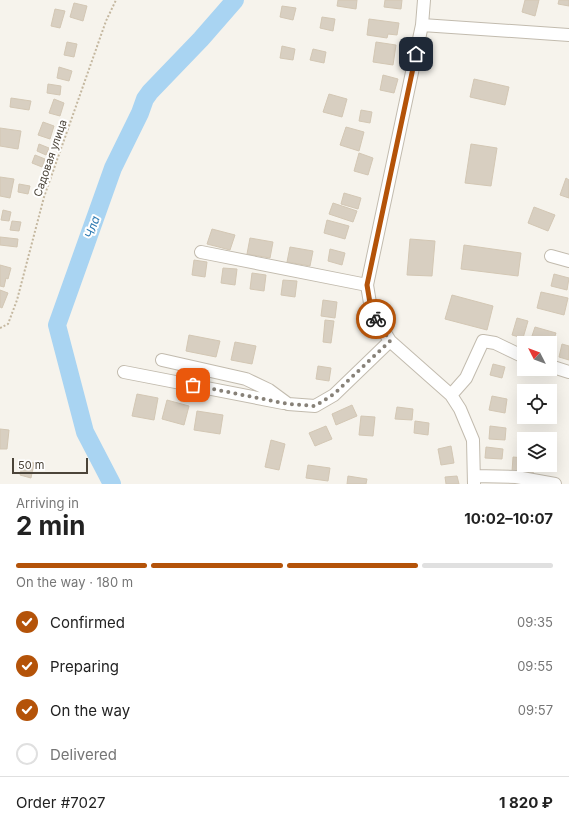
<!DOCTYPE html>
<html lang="en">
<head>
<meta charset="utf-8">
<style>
	:root { --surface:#fff; --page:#f2f2f2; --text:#222; --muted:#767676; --line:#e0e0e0; --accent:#b45309 }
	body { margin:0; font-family:Inter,sans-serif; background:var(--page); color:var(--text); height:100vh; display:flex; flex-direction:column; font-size:15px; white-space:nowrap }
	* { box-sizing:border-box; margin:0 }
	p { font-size:13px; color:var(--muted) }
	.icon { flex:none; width:22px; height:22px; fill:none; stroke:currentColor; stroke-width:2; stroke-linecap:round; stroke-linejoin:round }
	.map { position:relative; height:484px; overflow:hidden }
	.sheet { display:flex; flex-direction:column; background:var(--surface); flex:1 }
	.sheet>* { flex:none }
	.needle { width:26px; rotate:312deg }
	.controls { position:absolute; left:517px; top:336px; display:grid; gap:8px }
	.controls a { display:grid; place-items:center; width:40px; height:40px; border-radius:0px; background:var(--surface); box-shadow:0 4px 16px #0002; font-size:20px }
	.scale { position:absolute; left:12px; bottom:10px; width:76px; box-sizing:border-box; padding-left:4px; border:2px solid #4b4439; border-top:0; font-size:11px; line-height:14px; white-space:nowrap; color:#4b4439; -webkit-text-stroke:3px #fff; paint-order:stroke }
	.pin { position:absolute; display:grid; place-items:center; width:34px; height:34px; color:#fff; margin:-17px; border-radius:8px; box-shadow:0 2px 6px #0006 }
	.courier { position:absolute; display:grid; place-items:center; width:40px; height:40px; margin:-20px; border:3px solid #b45309; border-radius:50%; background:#fff; color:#222; box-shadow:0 1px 5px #0007 }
	.overview em { font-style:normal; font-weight:700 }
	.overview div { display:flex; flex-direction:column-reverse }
	.overview { display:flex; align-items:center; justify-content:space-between; height:68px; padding:0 16px }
	h1 { font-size:26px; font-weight:700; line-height:30px }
	.bar { display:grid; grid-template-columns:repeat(4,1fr); gap:6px 4px; align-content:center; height:48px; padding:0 16px }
	.bar i { height:5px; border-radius:3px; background:var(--line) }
	.bar .selected { background:var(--accent) }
	.bar p { grid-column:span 4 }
	.line { display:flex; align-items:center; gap:10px; padding:0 16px; border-top:1px solid var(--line) }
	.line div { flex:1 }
	ol { padding:0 16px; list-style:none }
	li { display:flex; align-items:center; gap:12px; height:44px }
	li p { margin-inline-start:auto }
	li .icon { padding:4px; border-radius:50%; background:var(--accent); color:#fff; stroke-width:4 }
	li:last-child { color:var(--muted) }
	li i { width:22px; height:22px; border:2px solid var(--line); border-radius:50% }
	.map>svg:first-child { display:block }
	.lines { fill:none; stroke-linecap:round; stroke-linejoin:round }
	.river { stroke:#a9d4f2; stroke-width:18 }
	.building { fill:#d8cfc1; stroke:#d3c7b4 }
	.minor-casing { stroke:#c2bbae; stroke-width:14 }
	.path { stroke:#c4b79f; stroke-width:2; stroke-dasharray:2 2; stroke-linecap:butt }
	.minor { stroke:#fff; stroke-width:12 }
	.done { stroke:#878178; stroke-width:4; stroke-dasharray:0 7.2 }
	.route { stroke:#b45309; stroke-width:5 }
	.labels { text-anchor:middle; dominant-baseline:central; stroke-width:4; stroke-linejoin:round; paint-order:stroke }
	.street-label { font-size:11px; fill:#4b4439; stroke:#fff }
	.water-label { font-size:12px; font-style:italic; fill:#2e7ab2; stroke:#fff }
</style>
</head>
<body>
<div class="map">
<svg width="569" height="484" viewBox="0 0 569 484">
	<rect width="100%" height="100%" fill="#f6f3ec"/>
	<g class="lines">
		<path class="river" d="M112 484 85 432 57 325 113 168 140 113 145 99 150 92 201 39 235 0"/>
	</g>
	<path class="building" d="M338 0H357L356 9 337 6Z
		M385 0H402L401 9 384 7Z
		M525 0H539L535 16 522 12Z
		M559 0H569V6L558 4Z
		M74 3 87 6 83 21 70 17Z
		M282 6 296 8 293 20 280 17Z
		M55 9 65 11 60 28 51 26Z
		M322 17 335 19 333 31 320 28Z
		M369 19 399 23 397 35 388 34 387 38 367 35Z
		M67 42 77 44 74 57 64 55Z
		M376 42 396 45 393 65 373 62Z
		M282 46 295 49 293 60 280 58Z
		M313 49 326 52 324 63 310 60Z
		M59 67 72 71 69 81 57 78Z
		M383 75 398 79 394 93 380 90Z
		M474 79 509 87 505 105 470 97Z
		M48 84 61 86 60 95 47 93Z
		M329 94 347 99 342 117 323 112Z
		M11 98 31 101 29 110 10 107Z
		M54 99 64 103 60 116 49 113Z
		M361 110 372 112 370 123 359 121Z
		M43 122 54 126 50 139 38 135Z
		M346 127 364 132 359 151 340 145Z
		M0 128 21 131 18 149 0 146Z
		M39 144 49 148 46 155 37 151Z
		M471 144 497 148 491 186 465 183Z
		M359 153 373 158 368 175 354 171Z
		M35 155 45 159 42 167 32 163Z
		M0 177 14 179 10 198 0 196Z
		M566 178 569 180V198L560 195Z
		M19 184 30 186 28 194 18 192Z
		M344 193 361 198 358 209 341 204Z
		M333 203 357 211 353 222 329 214Z
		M534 207 555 215 548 231 528 223Z
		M3 210 11 212 9 221 1 220Z
		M327 220 349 226 345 239 324 233Z
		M12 221 21 222 19 231 10 230Z
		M212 229 235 235 230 250 207 244Z
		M0 237 18 239 17 247 0 245Z
		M250 238 273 242 270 258 247 254Z
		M410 239 435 241 432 276 407 275Z
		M464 245 521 253 518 276 461 269Z
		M290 247 313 251 310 266 287 262Z
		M330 249 345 253 342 265 328 261Z
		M194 260 207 262 205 277 192 275Z
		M0 265 11 268 8 279 6 278 4 287 0 286Z
		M223 268 237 269 235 285 221 283Z
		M252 273 266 275 264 291 250 289Z
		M554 274 569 278 567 290 551 286Z
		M283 280 297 281 295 297 281 295Z
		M0 290 8 293 2 308 0 307Z
		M541 292 568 298 564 315 537 308Z
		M452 295 493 306 487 330 445 319Z
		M323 300 337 302 335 318 321 316Z
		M517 318 528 321 523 338 512 335Z
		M325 320 334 321 331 343 323 342Z
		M535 327 556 333 551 348H550V343L530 342Z
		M189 335 220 341 216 357 186 351Z
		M235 342 256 346 252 364 231 360Z
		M562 344 569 346V360L559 357Z
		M493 364 505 367 502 378 490 375Z
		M318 366 331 368 329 381 316 379Z
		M137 394 158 398 154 420 132 416Z
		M492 396 507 399 505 413 489 410Z
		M167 400 189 406 184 425 162 419Z
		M352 405 357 416 336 425 332 414Z
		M397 407 413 409 412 420 395 419Z
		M197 411 223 415 220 434 194 430Z
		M361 416 375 417 373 436 359 435Z
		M415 421 429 423 428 435 414 433Z
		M326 426 332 439 315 446 309 433Z
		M490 426 506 428 505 440 489 439Z
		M0 429 9 430 7 449H0Z
		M271 440 285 444 279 470 265 467Z
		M451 446 454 463 441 465 438 449Z
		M486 447 503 449 502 459 485 458Z
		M513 457 524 458V465H534L533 474 512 472Z
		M23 461 34 463 31 478 20 475Z
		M308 465 330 468 328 481 306 478Z
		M348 476 367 479 366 484H347Z
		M457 476 459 484H446L445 477Z"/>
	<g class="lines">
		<defs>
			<path id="minor" d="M424 0 422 25 367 285 370 303 377 320 390 341 451 395 460 409 473 440 474 484
				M422 25 569 35
				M201 252 367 285
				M551 256 569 261
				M162 360 246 379 269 390 288 404 315 406 334 395 390 341
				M550 366 569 372
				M124 372 283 403
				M451 395 466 378 483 341 495 343 524 357
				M474 476 516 477 555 484"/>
		</defs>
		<use href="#minor" class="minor-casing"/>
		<path class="path" d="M0 328 8 324 17 300 44 197 106 21 116 0"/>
		<use href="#minor" class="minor"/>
	</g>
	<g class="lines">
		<path class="done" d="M193 385 288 404 315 406 334 394 390 341 376 319"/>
		<path class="route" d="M376 319 370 303 367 285 416 54"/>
	</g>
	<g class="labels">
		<g class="street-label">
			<text transform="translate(50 158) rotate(-71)">Садовая улица</text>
		</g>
		<g class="water-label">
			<text transform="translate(92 227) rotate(-71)">Чла</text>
		</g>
	</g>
</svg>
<div class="controls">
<a><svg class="needle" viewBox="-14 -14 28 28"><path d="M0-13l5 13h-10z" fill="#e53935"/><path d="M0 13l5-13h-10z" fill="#767676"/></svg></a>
<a><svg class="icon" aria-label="locate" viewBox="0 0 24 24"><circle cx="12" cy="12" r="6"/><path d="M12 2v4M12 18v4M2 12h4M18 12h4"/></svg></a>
<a><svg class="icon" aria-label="layers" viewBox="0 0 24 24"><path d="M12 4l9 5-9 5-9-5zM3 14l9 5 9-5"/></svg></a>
</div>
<div class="scale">50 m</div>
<div class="pin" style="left:193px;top:385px;background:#ea580c"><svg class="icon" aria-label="bag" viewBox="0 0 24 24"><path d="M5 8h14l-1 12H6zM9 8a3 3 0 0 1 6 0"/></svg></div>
<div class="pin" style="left:416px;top:54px;background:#1f2937"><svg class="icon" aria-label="home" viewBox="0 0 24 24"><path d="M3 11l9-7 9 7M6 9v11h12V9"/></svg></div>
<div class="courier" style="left:376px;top:319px"><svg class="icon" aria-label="bike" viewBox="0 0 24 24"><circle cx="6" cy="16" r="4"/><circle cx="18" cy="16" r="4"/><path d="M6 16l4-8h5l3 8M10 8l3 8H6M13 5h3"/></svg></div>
</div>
<section class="sheet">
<div class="overview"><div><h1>2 min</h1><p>Arriving in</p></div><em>10:02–10:07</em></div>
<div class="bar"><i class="selected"></i><i class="selected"></i><i class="selected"></i><i></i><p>On the way · 180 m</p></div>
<ol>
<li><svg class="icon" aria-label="check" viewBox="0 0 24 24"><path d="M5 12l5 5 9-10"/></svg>Confirmed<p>09:35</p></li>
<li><svg class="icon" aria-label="check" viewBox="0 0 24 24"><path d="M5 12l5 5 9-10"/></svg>Preparing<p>09:55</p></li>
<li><svg class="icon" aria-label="check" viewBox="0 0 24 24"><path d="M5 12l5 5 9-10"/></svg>On the way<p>09:57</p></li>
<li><i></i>Delivered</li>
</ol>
<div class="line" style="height:52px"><div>Order #7027</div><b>1 820 ₽</b></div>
</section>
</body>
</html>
